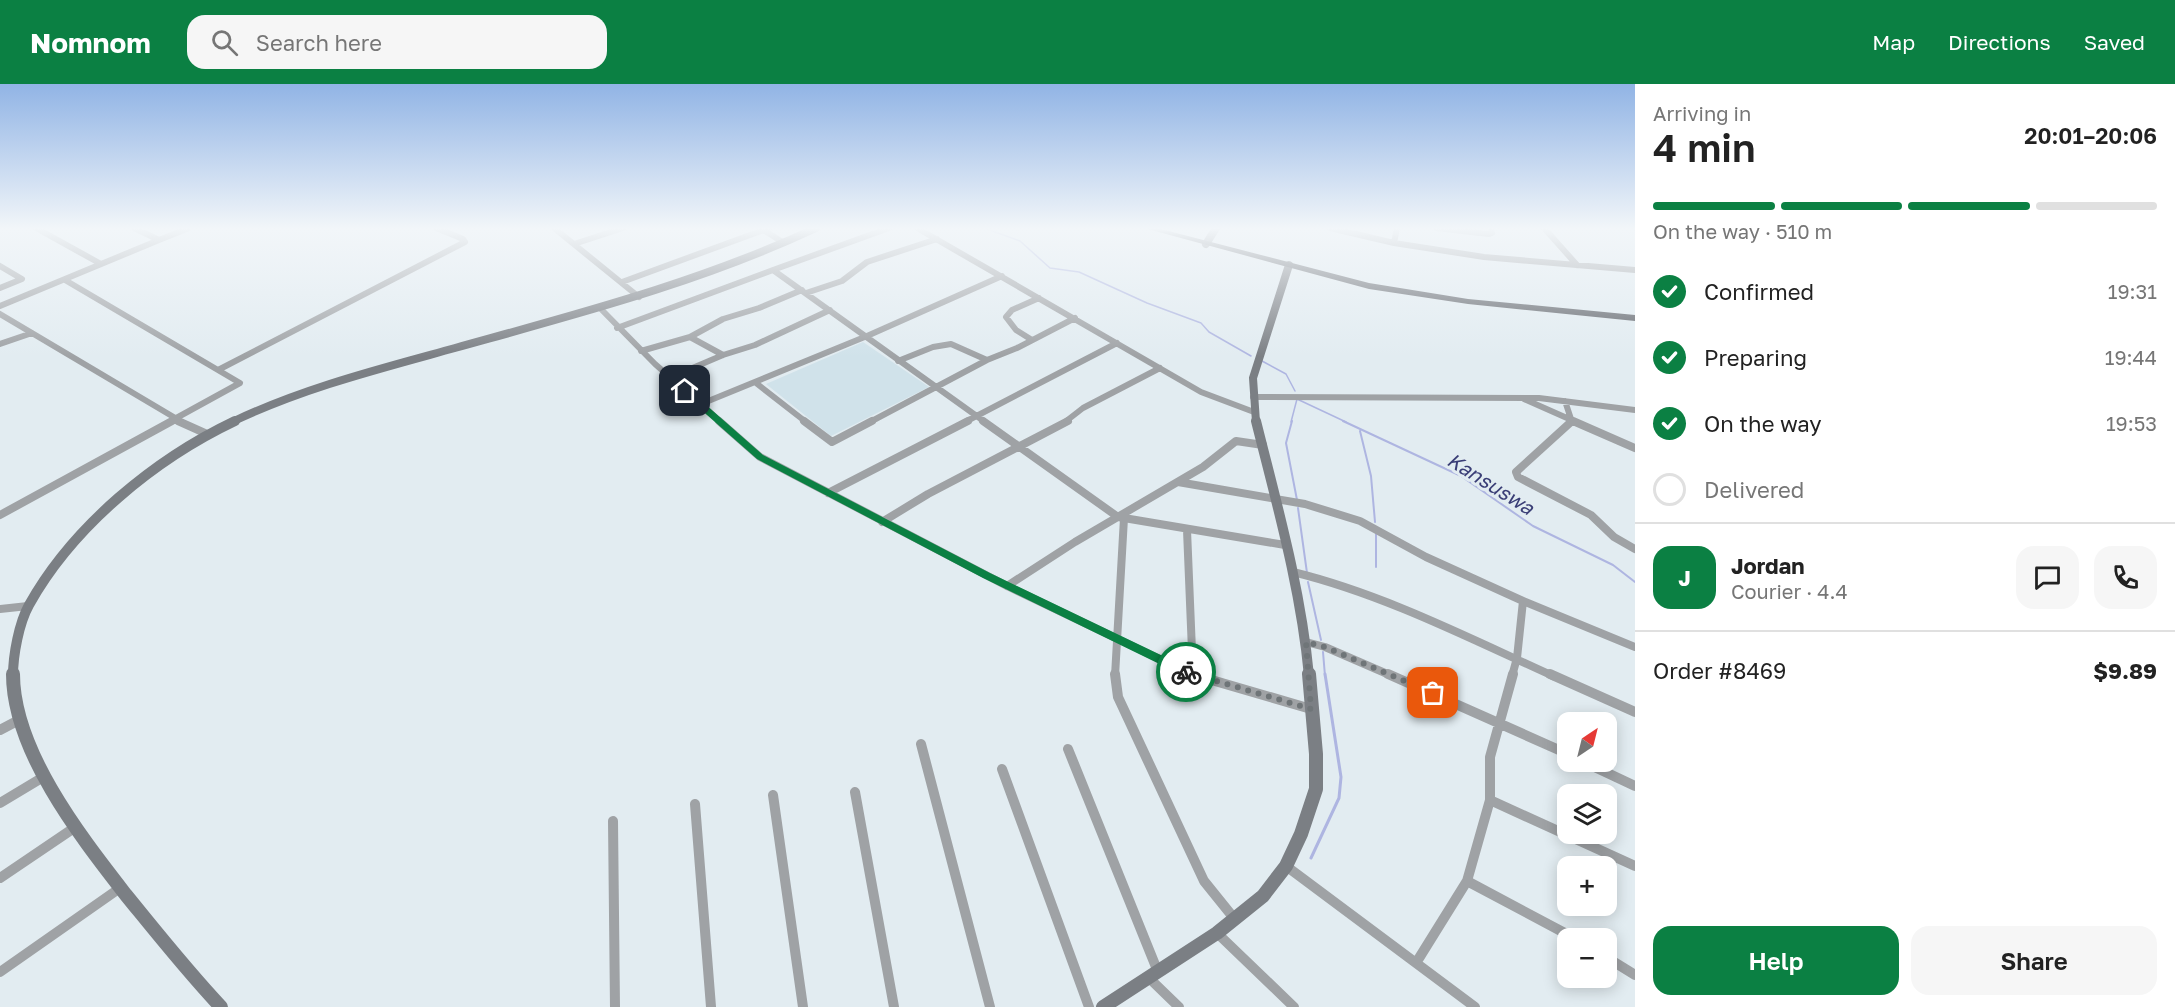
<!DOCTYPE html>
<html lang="en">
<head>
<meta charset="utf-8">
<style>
	:root { --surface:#fff; --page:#f6f6f6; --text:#222; --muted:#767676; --line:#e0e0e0; --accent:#0b8043 }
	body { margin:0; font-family:"Golos Text",sans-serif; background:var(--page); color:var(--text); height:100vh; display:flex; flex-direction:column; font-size:22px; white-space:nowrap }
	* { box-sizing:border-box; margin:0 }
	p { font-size:20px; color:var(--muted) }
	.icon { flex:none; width:33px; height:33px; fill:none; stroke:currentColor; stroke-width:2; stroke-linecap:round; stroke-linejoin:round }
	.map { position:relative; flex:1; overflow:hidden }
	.drawer { display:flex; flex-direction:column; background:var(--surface); width:540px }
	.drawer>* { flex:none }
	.needle { width:39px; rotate:35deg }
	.tools { position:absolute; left:1557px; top:628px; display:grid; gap:12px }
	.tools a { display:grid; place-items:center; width:60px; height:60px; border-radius:12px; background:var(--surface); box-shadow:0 3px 15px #0003; font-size:30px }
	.pin { position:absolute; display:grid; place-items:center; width:51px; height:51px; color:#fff; margin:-26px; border-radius:12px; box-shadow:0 3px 9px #0006 }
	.courier { position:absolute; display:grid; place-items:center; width:60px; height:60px; margin:-30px; border:4px solid #0b8043; border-radius:50%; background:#fff; color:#222; box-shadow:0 2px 8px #0007 }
	.summary em { font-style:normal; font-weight:600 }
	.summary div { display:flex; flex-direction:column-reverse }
	.summary { display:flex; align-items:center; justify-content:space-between; height:102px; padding:0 18px }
	h1 { font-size:39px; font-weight:600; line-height:45px }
	.bar { display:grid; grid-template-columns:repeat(4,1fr); gap:9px 6px; align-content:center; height:72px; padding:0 18px }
	.bar i { height:8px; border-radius:4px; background:var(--line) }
	.bar .current { background:var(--accent) }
	.bar p { grid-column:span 4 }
	.line { display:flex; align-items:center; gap:15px; padding:0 18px; border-top:2px solid var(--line) }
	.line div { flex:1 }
	.round { display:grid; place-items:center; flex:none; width:63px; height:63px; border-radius:18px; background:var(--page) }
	ol { padding:0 18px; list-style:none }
	li { display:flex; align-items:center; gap:18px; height:66px }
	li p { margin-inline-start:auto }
	li .icon { padding:6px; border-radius:50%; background:var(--accent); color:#fff; stroke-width:4 }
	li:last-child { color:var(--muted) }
	li i { width:33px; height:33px; border:3px solid var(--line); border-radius:50% }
	.primary-button { display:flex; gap:12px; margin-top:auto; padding:12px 18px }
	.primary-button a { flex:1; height:69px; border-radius:18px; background:var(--accent); color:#fff; font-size:24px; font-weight:600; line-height:69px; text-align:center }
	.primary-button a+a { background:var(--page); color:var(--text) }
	header { display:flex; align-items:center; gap:36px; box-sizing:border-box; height:84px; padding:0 30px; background:var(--accent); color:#fff }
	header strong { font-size:28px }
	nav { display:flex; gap:33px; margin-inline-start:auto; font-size:21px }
	.search { width:420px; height:54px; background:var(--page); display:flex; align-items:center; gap:15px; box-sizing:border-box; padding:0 21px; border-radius:18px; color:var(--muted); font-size:22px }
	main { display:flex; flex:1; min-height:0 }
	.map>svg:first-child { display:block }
	.built { fill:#d0e2ea }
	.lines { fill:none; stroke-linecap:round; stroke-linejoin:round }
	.stream-far2 { stroke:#aeb5e1; stroke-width:1.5 }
	.stream-far1 { stroke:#aeb5e1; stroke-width:2 }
	.stream { stroke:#aeb5e1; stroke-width:3 }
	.street-far2 { stroke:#9fa2a5; stroke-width:6 }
	.street-far1 { stroke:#9fa2a5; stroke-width:8 }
	.street { stroke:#9fa2a5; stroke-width:10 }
	.secondary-far2 { stroke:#7b7f84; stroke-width:8 }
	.secondary-far1 { stroke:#7b7f84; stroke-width:10 }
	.secondary { stroke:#7b7f84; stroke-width:14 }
	.primary { fill:#62666c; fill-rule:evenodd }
	.route { fill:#0b8043 }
	.done { stroke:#6f7578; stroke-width:6; stroke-dasharray:0 10.8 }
	.labels { text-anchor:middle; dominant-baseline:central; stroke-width:6; stroke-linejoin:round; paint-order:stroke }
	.water-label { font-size:20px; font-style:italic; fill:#3a3e76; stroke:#e2ecf1 }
</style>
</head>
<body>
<header>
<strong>Nomnom</strong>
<div class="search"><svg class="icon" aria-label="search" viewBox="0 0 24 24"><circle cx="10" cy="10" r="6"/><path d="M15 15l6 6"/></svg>Search here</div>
<nav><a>Map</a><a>Directions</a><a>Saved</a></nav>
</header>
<main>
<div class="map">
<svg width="1635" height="923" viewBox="0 0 1635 923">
	<rect width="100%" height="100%" fill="#e2ecf1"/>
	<path class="built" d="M863 258 929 303 831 352 766 300Z"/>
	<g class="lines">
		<path class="stream-far2" d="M984 144 1020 157 1050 184 1079 188 1147 219 1201 239 1209 248 1251 272
			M1262 277 1286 290 1295 307
			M1291 338 1297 315 1346 338"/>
		<path class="stream-far1" d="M1292 337 1286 359 1297 416
			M1343 337 1461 392 1533 442 1613 481 1635 498
			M1360 347 1371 392 1375 438
			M1298 424 1307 489
			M1376 450V483
			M1308 498 1321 556
			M1323 568 1325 592"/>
		<path class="stream" d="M1311 774 1339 714 1341 693 1325 590"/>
		<path class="street-far2" d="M36 144 101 180
			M554 144 639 213
			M889 144 773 186 985 338
			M917 144 1201 308 1254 328
			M1330 144 1394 159 1397 144
			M1436 144 1489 150 1492 149 1491 144
			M1544 144 1577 181
			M762 145 784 159
			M159 156 189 144
			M1394 159 1484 173 1635 186
			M574 160 623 144
			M0 182 22 195 0 204
			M65 196 240 299 169 338
			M622 198 769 144
			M806 209 842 197 867 178 937 155
			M0 222 159 156 134 144
			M600 224 655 280 721 338
			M0 230 182 338
			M617 244 773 186
			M690 253 723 271
			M1032 256 1016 246 1006 233 1012 226 1039 214
			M0 260 32 249
			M641 267 690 253 723 235 759 224 802 206
			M898 277 933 263 951 260 987 276
			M220 285 465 158 463 155 436 144
			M669 294 723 271 755 261 830 226
			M756 299 806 338
			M1253 313 1539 314 1635 326
			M1524 315 1576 338
			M1565 317 1572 338
			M701 320 867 252 1002 192
			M870 338 987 276 1017 264 1075 234
			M965 338 1117 259
			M1065 338 1083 324 1160 284"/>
		<path class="street-far1" d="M178 337 207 350
			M719 337 760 373 1007 502 1195 592
			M804 337 832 358 872 337
			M983 337 1118 433 1285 461
			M1572 337 1516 388 1518 393 1591 431 1614 453 1635 465
			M1573 337 1635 364
			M1178 398 1305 420 1360 437 1426 473 1523 517 1517 574 1512 592
			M828 409 968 337
			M0 431 172 337
			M882 438 928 410 1068 337
			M1187 446 1193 591
			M1293 488C1383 510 1469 554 1553 592
			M1007 502 1075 458 1203 383 1236 357 1263 361
			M1523 517 1635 563
			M0 525 28 522
			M1306 558 1325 563 1392 592
			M1115 592 1124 434"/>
		<path class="street" d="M1115 590 1118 613 1204 797 1233 833
			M1191 590 1311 625
			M1388 590 1568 670
			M1550 590 1635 628
			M0 646 19 636
			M921 660 990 923
			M1068 665 1158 888
			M1584 678 1635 702
			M1002 685 1089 923
			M855 708 894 923
			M773 711 803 923
			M1490 716 1635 782
			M0 719 45 692
			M695 720 711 923
			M613 737 615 923
			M1286 782 1475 923
			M0 794 74 744
			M1467 797 1576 855
			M1217 849 1294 923
			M1606 873 1635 891
			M1416 879 1467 797 1490 716V673L1513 590
			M0 888 120 804
			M1149 894 1179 923"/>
		<path class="secondary-far2" d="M1206 160 1216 144
			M232 338C303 304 379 285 455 264 577 230 701 198 816 144
			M1256 338 1253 294 1289 181"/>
		<path class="secondary-far1" d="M1256 337C1277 421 1301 505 1309 592
			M13 592C13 571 19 539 29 521 73 442 155 375 235 337"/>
		<path class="secondary" d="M13 590C13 667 81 753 126 811 157 849 187 887 221 923
			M1103 923 1217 849 1263 812 1286 782 1301 750 1316 705V670L1309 590"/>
		<path class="primary" d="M1144 144H1157L1369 199 1468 215 1635 231V237L1468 220 1369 205Z"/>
	</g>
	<linearGradient id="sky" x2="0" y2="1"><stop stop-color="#91b4e5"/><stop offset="0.53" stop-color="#f2f6f9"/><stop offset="1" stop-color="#f2f6f9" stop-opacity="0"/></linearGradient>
	<rect width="1635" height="273" fill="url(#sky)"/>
	<path class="route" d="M682 305H688L763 371 990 489 1190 585V591H1182L983 494 757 375 682 309Z"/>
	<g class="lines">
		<path class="done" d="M1186 588 1311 625 1306 558 1325 563 1433 609"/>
	</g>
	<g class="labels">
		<g class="water-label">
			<text transform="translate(1491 399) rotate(32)">Kansuswa</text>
		</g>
	</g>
</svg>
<div class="tools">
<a><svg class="needle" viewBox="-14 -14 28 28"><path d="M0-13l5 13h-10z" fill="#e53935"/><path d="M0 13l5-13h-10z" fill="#767676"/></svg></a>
<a><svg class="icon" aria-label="layers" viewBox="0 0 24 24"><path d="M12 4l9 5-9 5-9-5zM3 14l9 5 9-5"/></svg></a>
<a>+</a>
<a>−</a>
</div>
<div class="pin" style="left:1433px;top:609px;background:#ea580c"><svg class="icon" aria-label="bag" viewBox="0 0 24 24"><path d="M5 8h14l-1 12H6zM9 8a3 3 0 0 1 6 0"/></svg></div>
<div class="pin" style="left:685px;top:307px;background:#1f2937"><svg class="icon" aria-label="home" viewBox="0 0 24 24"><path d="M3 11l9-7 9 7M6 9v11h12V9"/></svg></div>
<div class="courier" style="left:1186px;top:588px"><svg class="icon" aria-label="bike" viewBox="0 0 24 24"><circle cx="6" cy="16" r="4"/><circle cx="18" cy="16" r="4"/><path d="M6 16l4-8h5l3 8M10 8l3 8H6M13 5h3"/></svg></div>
</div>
<section class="drawer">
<div class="summary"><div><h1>4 min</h1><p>Arriving in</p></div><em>20:01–20:06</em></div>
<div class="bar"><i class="current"></i><i class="current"></i><i class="current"></i><i></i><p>On the way · 510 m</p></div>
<ol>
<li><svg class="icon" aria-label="check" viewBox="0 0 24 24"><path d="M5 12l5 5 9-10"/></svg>Confirmed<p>19:31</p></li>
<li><svg class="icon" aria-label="check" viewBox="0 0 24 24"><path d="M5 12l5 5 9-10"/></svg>Preparing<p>19:44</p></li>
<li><svg class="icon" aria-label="check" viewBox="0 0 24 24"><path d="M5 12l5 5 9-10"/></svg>On the way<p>19:53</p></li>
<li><i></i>Delivered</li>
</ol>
<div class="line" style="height:108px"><b class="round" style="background:var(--accent);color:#fff">J</b><div><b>Jordan</b><p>Courier · 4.4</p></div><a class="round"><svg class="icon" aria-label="chat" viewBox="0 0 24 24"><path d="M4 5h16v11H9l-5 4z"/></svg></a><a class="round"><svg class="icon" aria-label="phone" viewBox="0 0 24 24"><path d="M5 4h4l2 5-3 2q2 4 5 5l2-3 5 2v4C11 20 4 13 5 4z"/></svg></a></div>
<div class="line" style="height:78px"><div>Order #8469</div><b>$9.89</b></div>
<div class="primary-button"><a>Help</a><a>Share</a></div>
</section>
</main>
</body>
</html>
